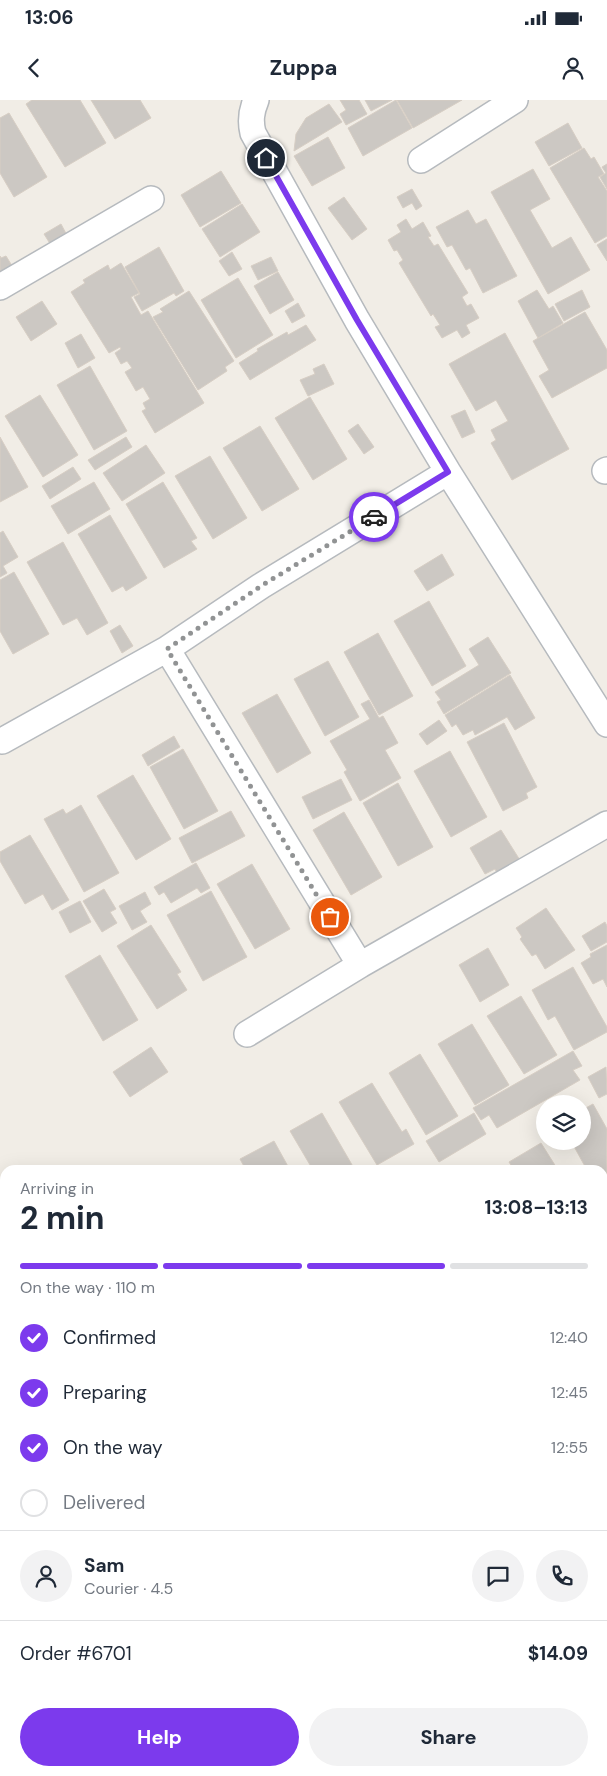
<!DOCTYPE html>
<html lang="en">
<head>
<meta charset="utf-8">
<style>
	:root { --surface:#fff; --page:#f2f2f3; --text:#1f2937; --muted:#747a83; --line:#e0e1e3; --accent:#7c3aed }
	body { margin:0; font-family:"DM Sans",sans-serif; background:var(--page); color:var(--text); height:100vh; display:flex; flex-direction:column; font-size:19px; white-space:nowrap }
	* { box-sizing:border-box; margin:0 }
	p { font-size:16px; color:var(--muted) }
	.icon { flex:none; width:28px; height:28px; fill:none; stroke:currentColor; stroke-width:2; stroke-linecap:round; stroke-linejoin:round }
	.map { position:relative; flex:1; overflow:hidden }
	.sheet { position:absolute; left:0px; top:1065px; width:608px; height:611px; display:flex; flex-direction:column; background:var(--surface); border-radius:15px 15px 0 0; box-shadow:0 5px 20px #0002 }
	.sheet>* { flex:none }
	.controls { position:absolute; left:536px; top:995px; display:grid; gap:10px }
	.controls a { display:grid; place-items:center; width:55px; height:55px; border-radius:50%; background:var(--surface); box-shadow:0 5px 20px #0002; font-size:25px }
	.pin { position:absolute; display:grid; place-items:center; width:42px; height:42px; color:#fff; margin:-21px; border:2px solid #fff; border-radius:50%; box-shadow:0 1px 5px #0007 }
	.courier { position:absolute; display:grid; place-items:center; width:50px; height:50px; margin:-25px; border:4px solid #7c3aed; border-radius:50%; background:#fff; color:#222; box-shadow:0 1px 6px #0007 }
	.summary em { font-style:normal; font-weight:700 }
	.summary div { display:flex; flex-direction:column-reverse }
	.summary { display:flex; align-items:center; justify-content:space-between; height:85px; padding:0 20px }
	h1 { font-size:32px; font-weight:700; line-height:38px }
	.bar { display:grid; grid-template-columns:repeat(4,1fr); gap:8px 5px; align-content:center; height:60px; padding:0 20px }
	.bar i { height:6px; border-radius:4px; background:var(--line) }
	.bar .selected { background:var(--accent) }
	.bar p { grid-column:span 4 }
	.line { display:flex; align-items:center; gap:12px; padding:0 20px; border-top:1px solid var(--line) }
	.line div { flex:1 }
	.round { display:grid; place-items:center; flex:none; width:52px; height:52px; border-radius:26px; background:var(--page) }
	ol { padding:0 20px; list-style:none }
	li { display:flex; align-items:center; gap:15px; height:55px }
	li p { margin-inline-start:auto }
	li .icon { padding:5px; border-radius:50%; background:var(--accent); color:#fff; stroke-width:4 }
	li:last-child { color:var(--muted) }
	li i { width:28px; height:28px; border:2px solid var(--line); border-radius:50% }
	.primary-button { display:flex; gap:10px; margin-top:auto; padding:10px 20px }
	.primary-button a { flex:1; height:58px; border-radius:30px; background:var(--accent); color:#fff; font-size:20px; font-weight:700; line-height:58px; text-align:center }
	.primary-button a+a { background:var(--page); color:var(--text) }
	.status { display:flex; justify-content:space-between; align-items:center; height:35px; padding:0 25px; background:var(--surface); direction:ltr }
	.status svg { height:14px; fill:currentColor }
	header { display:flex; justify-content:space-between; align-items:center; height:65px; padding:0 20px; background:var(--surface); font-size:22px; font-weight:700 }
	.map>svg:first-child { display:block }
	.building { fill:#ccc8c3; stroke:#d7cec4 }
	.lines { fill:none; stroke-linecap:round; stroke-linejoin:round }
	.street-casing { stroke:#b6babe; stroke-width:28 }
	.street { stroke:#fff; stroke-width:25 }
	.done { stroke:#919394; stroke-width:5; stroke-dasharray:0 9 }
	.route { stroke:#7c3aed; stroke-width:6 }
</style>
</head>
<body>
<div class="status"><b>13:06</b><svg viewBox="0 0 49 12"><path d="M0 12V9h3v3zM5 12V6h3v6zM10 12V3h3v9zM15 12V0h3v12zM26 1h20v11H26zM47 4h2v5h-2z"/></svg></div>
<header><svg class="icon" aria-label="back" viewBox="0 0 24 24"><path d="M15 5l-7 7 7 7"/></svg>Zuppa<svg class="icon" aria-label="person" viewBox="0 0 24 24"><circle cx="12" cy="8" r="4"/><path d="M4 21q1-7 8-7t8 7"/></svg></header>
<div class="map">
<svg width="607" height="1676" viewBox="0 0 607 1676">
	<rect width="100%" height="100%" fill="#f1ede6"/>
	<path class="building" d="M32 0H80L106 43 65 67 26 4Z
		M91 0H140L151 18 115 39Z
		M340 0H359L367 14 346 25 340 14 346 10Z
		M365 0H392L371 11Z
		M396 0 412 28 363 56 348 28Z
		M397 0H462L413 28Z
		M329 4 342 22 294 51 296 34 306 18Z
		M9 13 47 77 14 97 0 73V18Z
		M568 23 582 48 549 66 535 42Z
		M328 37 345 68 312 86 294 56Z
		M584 48 591 59 594 57 604 74 598 77 607 91V136L595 143 550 68Z
		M607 64V89L600 77 606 73 602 67Z
		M533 69 550 99 530 110 552 148 571 137 590 170 548 194 491 92Z
		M221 71 241 103 200 127 181 95Z
		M412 89 422 106 416 110 412 103 403 108 397 97Z
		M344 97 367 129 352 140 328 108Z
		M242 104 260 132 220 157 202 129Z
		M468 110 476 124 486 119 517 176 483 193 470 168 466 170 452 145 447 147 436 127Z
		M406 119 412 129 423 122 431 136 428 137 434 146 438 144 468 193 462 197 467 206 471 204 479 218 466 225 470 233 462 238 457 230 442 238 435 227 440 225 433 214 431 216 399 163 403 160 397 150 394 151 388 140 401 132 397 125Z
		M61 124 70 141 54 150 44 134Z
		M607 139V161L597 145Z
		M159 147 184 191 176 196 174 193 142 211 134 197 140 194 125 167Z
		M232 152 242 169 229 176 219 161Z
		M0 156 1 158 6 156 14 169 0 177Z
		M271 157 278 171 258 180 251 166Z
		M121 163 139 193 131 197 141 215 148 211 204 303 155 333 142 311 146 309 143 303 150 299 143 287 136 291 125 272 132 268 127 261 121 264 115 253 121 249 120 247 109 253 71 192 85 183 83 180 108 165 110 170Z
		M278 172 294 200 270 214 254 186Z
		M238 178 273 235 236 258 201 200Z
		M537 190 549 209 553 206 563 223 538 238 518 201Z
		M582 190 590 207 564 221 555 204Z
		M189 191 234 261 225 267 227 271 198 290 153 217 163 212 160 209Z
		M42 201 57 224 31 241 16 217Z
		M298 203 305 216 292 223 285 211Z
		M585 212 607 250V268L552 298 539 276 549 270 533 241Z
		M306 225 316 240 250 280 239 263 258 251 257 249 287 232 288 235Z
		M505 233 569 349 512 380 491 343 496 340 491 330 508 321 496 300 476 311 449 264Z
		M81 234 95 258 78 268 65 243Z
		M324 264 334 284 308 296 300 280 315 274 313 269Z
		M90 266 127 331 94 350 57 285Z
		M40 295 78 355 43 377 5 316Z
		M310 297 347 359 313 380 275 318Z
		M465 310 475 332 462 338 451 316Z
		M358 324 374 347 364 354 348 331Z
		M260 326 299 389 262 411 223 348Z
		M0 337 28 387 0 402Z
		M126 337 132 347 95 370 88 360Z
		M146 345 165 373 122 401 103 373Z
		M210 356 247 418 213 439 175 376Z
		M73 367 81 379 50 399 42 386Z
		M94 382 110 409 68 434 51 406Z
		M163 382 197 438 191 441 197 449 164 468 126 404Z
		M110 415 147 478 126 491 123 486 112 492 78 434Z
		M3 431 18 457 3 466 7 473 0 477V433Z
		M63 442 108 523 87 535 77 518 63 525 27 462Z
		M442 454 454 475 427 491 414 471Z
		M14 472 49 534 13 554 0 531V480Z
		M429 501 466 566 432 586 394 521Z
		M120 525 133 546 122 553 110 531Z
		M378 533 413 596 379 615 344 552Z
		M488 537 511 573 444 614 437 602 441 600 435 592 479 565 469 549Z
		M328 561 359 617 325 636 294 579Z
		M510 575 535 618 515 630 507 617 475 635 473 630 463 635 456 624 452 627 445 615Z
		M277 594 311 653 277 673 242 613Z
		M369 600 379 618 383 616 398 643 385 650 401 678 360 701 344 672 347 670 330 641 370 619 361 604Z
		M439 620 447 631 427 645 419 634Z
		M504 623 537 687 526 693 528 698 503 711 467 642Z
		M174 636 180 647 148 666 142 655Z
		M183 649 218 711 184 729 150 667Z
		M450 651 487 717 451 737 414 671Z
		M133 675 171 739 136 760 97 696Z
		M341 679 352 700 313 719 302 697Z
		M398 683 433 747 398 766 363 703Z
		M81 705 119 773 84 792 44 719 63 709 66 714Z
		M231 711 245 736 192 763 179 738Z
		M344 712 382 777 351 795 313 730Z
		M501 730 523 765 500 779 495 769 485 774 470 748Z
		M30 735 69 800 52 810 43 794 25 804 0 761V752Z
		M196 763 210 788 201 793 197 788 171 803 164 792 159 795 154 787Z
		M252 764 290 829 255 849 217 784Z
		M104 789 116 809 110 812 117 823 102 832 83 801Z
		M211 791 247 857 203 881 167 815Z
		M145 792 151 804 140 811 147 822 132 830 119 806Z
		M80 801 91 822 70 833 59 812Z
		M546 808 575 850 545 869 536 854 532 856 520 839 522 837 516 828Z
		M605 822 607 826V842L591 851 582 836Z
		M151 825 181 872 177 874 187 890 157 909 117 846Z
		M607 845V887L603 879 593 884 581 863 591 857 590 854Z
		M488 848 509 885 480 902 459 865Z
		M100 855 138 920 103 941 65 876Z
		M573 867 607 927V932L574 950 555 916 548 920 532 890Z
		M521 896 557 955 524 974 487 916Z
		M472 924 509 985 475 1005 438 944Z
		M151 947 168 972 130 997 113 972Z
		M573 951 582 966 573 970 580 980 497 1028 489 1015 481 1020 473 1008Z
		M420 954 458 1016 426 1035 389 973Z
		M606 967 607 994 599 998 588 977Z
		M372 983 402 1032 406 1029 414 1044 377 1065 339 1002Z
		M593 1004 607 1029 606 1104 602 1098V1070H587L571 1041H582V1010Z
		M322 1013 355 1070H313L290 1031Z
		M474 1013 486 1034 439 1062 426 1041Z
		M274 1041 290 1070H246L240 1059Z
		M541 1043 558 1070H514L509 1062Z
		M602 1104 607 1112V1137L602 1140Z
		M5 1148V1184L0 1176V1151Z
		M0 1207 5 1216V1230L0 1233Z
		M607 1248V1264L602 1257V1251Z
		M602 1261 607 1268V1292L602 1295Z
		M5 1271V1285L3 1286 0 1281V1274Z
		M0 1301 5 1309V1392L0 1384Z
		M606 1324 607 1345 602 1347V1325Z
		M607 1351V1380L602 1373V1354Z
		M602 1377 607 1384V1395L602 1398Z
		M0 1601 5 1609V1663L1 1665Z
		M81 1671H93L99 1676H70Z
		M166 1671 169 1676H121L118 1672Z
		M181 1671H220L223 1676H184Z
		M235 1671H258L249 1676H238Z
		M409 1671H420L423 1676H410L408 1672Z
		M447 1671H493L485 1676H445L443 1673Z
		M523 1671H539L540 1673 547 1671 549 1676H525Z
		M563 1671H602L604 1675 559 1676 564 1673Z"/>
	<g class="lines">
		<defs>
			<path id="street" d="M256 0C251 12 250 21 253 33L357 220 448 372 607 624
				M421 60 515 0
				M0 187 151 99
				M605 371 607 370
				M167 549 360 865
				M2 641 167 549 261 486 448 372
				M247 934 360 865 607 724
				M602 1175 607 1172
				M602 1430 607 1427
				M0 1469 5 1466
				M602 1588 607 1595"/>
		</defs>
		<use href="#street" class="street-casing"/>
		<use href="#street" class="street"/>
	</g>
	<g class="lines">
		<path class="done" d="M330 817 167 549 261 486 374 417"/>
		<path class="route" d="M266 58 357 220 448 372 374 417"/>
	</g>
</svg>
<div class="controls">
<a><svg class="icon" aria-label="layers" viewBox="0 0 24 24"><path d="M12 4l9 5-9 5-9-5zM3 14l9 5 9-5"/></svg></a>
</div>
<div class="pin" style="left:330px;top:817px;background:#ea580c"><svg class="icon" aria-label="bag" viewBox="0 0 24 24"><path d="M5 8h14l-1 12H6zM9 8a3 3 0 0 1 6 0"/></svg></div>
<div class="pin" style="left:266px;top:58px;background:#1f2937"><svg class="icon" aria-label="home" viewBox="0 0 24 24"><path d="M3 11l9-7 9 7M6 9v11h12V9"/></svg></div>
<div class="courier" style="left:374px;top:417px"><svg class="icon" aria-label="car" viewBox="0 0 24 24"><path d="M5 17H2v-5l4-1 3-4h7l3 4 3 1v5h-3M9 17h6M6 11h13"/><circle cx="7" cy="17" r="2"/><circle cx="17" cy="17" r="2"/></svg></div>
<section class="sheet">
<div class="summary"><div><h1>2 min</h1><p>Arriving in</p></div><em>13:08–13:13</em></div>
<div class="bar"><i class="selected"></i><i class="selected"></i><i class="selected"></i><i></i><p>On the way · 110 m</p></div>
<ol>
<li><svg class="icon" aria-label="check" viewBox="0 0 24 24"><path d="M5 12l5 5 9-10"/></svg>Confirmed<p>12:40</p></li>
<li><svg class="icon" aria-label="check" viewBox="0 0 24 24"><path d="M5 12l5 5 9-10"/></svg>Preparing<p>12:45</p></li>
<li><svg class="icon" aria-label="check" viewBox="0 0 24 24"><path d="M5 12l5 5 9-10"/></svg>On the way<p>12:55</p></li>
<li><i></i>Delivered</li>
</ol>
<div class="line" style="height:90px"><a class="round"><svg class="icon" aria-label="person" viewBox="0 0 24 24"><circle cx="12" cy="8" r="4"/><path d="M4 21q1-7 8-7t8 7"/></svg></a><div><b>Sam</b><p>Courier · 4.5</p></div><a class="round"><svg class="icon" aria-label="chat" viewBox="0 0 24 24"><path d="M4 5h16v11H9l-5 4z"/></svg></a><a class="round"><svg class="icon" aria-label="phone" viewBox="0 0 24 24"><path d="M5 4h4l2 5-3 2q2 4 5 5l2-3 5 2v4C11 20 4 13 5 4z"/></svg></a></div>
<div class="line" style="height:65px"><div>Order #6701</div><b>$14.09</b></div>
<div class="primary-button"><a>Help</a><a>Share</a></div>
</section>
</div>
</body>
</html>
